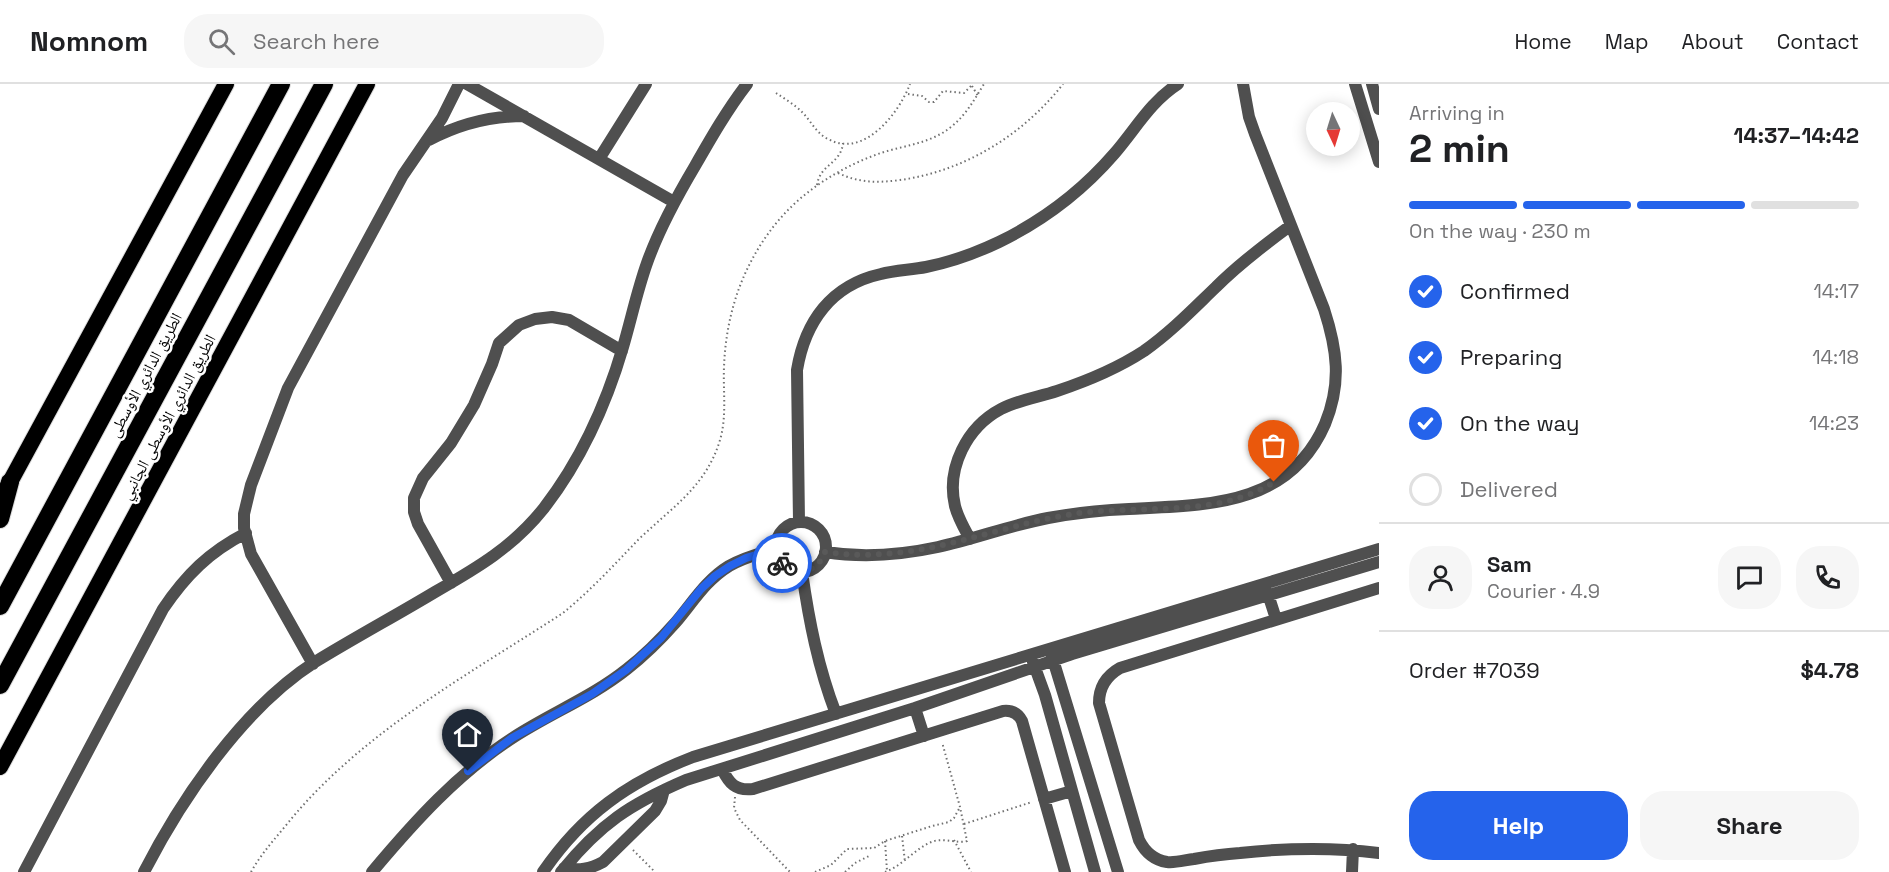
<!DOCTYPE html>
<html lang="en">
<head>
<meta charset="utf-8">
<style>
	:root { --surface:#fff; --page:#f6f6f6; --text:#202124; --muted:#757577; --line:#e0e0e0; --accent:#2563eb }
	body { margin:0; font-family:"Space Grotesk","Noto Naskh Arabic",sans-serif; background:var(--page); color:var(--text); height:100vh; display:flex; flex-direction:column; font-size:22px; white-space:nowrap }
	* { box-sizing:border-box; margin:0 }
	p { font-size:20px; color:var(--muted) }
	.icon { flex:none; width:33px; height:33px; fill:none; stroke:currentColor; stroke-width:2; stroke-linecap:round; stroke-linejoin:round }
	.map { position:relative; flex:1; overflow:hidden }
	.details { display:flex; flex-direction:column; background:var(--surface); width:510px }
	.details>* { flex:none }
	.needle { width:39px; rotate:176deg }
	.tools { position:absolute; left:1306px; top:18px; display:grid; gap:12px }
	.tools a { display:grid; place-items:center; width:54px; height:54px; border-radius:50%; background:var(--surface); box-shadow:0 3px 15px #0003; font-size:30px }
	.pin { position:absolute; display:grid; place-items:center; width:51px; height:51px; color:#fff; margin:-62px -26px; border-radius:50% 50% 50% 0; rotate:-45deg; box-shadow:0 0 6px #0007 }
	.pin .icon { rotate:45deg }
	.courier { position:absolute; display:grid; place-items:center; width:60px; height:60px; margin:-30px; border:4px solid #2563eb; border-radius:50%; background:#fff; color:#222; box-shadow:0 2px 8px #0007 }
	.summary em { font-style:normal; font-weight:700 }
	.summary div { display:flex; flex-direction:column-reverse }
	.summary { display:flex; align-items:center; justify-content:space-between; height:102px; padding:0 30px }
	h1 { font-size:39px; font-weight:700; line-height:45px }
	.bar { display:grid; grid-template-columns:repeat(4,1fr); gap:9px 6px; align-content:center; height:72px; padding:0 30px }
	.bar i { height:8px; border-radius:4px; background:var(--line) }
	.bar .current { background:var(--accent) }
	.bar p { grid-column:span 4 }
	.line { display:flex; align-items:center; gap:15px; padding:0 30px; border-top:2px solid var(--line) }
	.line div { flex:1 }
	.round { display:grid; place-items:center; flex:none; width:63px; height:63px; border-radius:24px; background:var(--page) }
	ol { padding:0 30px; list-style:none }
	li { display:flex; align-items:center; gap:18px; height:66px }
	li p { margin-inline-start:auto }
	li .icon { padding:6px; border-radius:50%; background:var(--accent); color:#fff; stroke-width:4 }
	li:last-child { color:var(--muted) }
	li i { width:33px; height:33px; border:3px solid var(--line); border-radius:50% }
	.primary-button { display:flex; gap:12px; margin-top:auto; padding:12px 30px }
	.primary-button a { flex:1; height:69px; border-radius:24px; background:var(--accent); color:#fff; font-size:24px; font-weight:700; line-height:69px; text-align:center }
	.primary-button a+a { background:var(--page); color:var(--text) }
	header { display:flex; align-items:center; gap:36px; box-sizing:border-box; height:84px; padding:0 30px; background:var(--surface); border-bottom:2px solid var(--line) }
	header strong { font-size:28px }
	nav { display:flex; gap:33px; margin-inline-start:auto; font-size:21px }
	.search { width:420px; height:54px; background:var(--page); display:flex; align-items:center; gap:15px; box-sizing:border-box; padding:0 21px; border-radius:24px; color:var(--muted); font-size:22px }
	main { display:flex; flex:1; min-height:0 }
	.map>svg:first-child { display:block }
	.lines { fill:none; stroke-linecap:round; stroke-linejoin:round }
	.trunk-casing { stroke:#dbdbdb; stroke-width:18 }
	.motorway-casing { stroke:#dbdbdb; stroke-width:20 }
	.path { stroke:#717171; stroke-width:2; stroke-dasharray:1.5 3; stroke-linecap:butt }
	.minor { stroke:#4f4f4f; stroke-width:12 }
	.trunk { stroke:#000; stroke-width:16 }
	.motorway { stroke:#000; stroke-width:18 }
	.done { stroke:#595959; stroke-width:6; stroke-dasharray:0 10.8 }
	.route { stroke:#2563eb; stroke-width:8 }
	.labels { text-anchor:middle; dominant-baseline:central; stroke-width:5; stroke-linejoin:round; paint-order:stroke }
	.street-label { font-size:16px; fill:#000; stroke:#fff }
</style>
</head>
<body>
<header>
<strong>Nomnom</strong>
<div class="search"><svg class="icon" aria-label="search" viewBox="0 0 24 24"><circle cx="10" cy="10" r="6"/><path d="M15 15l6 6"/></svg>Search here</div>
<nav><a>Home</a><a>Map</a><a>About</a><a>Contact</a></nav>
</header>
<main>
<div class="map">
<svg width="1379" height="788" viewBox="0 0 1379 788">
	<rect width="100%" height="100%" fill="#fff"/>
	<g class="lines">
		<defs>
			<path id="trunk" d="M3 411 226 0
				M0 683 367 0"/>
			<path id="motorway" d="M0 435 10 398
				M0 522 281 0
				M0 601 324 0"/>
		</defs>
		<use href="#trunk" class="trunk-casing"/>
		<use href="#motorway" class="motorway-casing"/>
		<path class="path" d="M972 2 978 12
			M776 9C785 15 795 21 802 28 811 37 816 49 828 55 864 75 899 29 910 0
			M908 10 922 12 929 18H934L943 7 964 9 973 0
			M838 89C859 99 878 99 900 96 965 87 1023 51 1063 0
			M817 101C820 80 841 80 843 59
			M735 713 734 724 740 736 790 788
			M964 740 1032 718
			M902 752 905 778
			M954 756 971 788
			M885 757 887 787
			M633 766 655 788
			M251 788C261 770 274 756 287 740 361 649 466 592 563 529 590 507 614 481 638 456 671 424 706 403 720 356 727 332 723 308 724 283 726 229 743 179 778 137 805 105 844 81 884 68 907 61 931 59 951 43 966 31 974 16 984 0
			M815 788 831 781 847 765 874 764 885 757 932 742 949 738 954 734 960 723
			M845 788 855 779 871 771
			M885 788C904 781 916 763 934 757 946 754 959 760 967 757L960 723 942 658"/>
		<path class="minor" d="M467 0 674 118
			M1355 0 1379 78
			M1372 0 1379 25
			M429 56C459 40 489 32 524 32
			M599 75 646 0
			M799 438 797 286C805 238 831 201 881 190 895 186 911 186 926 183 951 178 976 169 999 158 1042 137 1082 107 1114 70 1135 46 1150 18 1178 0
			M776 463a25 25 0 1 1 50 0a25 25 0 1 1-50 0Z
			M970 455C964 444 958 434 955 422 946 384 967 343 1001 325 1018 316 1039 313 1057 307 1087 297 1118 284 1144 267 1171 248 1193 225 1216 203 1239 180 1264 161 1290 142
			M825 468C863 474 901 471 938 463 975 455 1011 441 1048 434 1075 429 1102 426 1129 425 1206 421 1289 423 1325 340 1342 299 1337 265 1324 225L1255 50 1249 33 1243 0
			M802 488C809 537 818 583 836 630
			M451 499 418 440 414 428V414L423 394 451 359 474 321 492 280 499 259 519 241 535 235 552 233 569 236 622 267
			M1379 504 1120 584C1106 592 1099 603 1099 619L1139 756C1145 768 1154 776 1167 778 1176 779 1185 776 1194 775 1210 772 1225 770 1240 769 1286 764 1333 763 1379 769
			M1268 510 1276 535
			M1051 569 1118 788
			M1033 578 1045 611 1095 788
			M313 580 251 470 244 444V430L251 401 288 304 403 91 442 34 459 0
			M915 624 924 652
			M722 685C729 699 735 707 753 705L1003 627C1012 626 1018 629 1022 637L1065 788
			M1044 715 1072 707
			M564 784C579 787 590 785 603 778L655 727 661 717 664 706
			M24 788 163 525C186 491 209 468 246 449
			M144 788C182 714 243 624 315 578 354 554 395 532 435 508 477 484 513 463 544 424 581 376 606 321 623 263 631 236 637 207 647 179 659 145 676 114 695 82 711 54 727 26 747 0
			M372 788C414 738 458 689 514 653 551 629 592 613 627 585 645 571 661 555 676 538 693 518 706 496 729 482 743 474 760 469 776 465
			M543 788C582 731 628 698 693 673L1379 465
			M561 788C600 740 630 720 686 696L915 624 1072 570 1379 478
			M1352 788 1353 765"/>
		<use href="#trunk" class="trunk"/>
		<use href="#motorway" class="motorway"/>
	</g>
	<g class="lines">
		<path class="done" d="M782 479C797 494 818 488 825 468 916 481 986 444 1073 430 1138 420 1216 435 1274 398"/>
		<path class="route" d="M468 687 512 654 592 610 626 586 661 554 701 505 715 492 730 482 746 474 776 465 782 479"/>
	</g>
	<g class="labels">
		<g class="street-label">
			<text transform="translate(145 291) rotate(-62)">الطريق الدائري الأوسطى</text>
			<text transform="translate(168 333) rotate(-62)">الطريق الدائري الأوسطى الجانبي</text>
		</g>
	</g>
</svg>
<div class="tools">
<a><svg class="needle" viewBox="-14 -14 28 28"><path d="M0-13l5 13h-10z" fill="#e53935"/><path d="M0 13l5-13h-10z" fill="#757577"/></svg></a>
</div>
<div class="pin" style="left:1274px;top:398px;background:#ea580c"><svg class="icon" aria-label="bag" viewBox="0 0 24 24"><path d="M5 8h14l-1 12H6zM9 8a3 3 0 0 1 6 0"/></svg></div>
<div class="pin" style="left:468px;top:687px;background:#1f2937"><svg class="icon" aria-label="home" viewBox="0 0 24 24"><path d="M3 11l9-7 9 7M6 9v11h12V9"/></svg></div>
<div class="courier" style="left:782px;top:479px"><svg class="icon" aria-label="bike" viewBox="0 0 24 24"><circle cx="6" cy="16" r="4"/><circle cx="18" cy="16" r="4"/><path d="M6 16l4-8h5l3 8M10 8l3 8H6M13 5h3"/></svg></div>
</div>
<section class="details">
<div class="summary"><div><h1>2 min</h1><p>Arriving in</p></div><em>14:37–14:42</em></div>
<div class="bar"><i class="current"></i><i class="current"></i><i class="current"></i><i></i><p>On the way · 230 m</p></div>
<ol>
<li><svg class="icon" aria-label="check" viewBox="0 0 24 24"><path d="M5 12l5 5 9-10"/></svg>Confirmed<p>14:17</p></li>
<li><svg class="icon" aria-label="check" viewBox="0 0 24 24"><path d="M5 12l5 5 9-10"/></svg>Preparing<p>14:18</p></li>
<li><svg class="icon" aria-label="check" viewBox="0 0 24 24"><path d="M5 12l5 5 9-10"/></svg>On the way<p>14:23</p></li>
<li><i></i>Delivered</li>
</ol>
<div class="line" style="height:108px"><a class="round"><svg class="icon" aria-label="person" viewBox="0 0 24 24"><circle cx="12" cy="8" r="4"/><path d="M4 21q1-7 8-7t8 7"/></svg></a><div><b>Sam</b><p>Courier · 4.9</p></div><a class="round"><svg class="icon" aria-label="chat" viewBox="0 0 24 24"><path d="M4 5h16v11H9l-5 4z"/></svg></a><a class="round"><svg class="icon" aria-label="phone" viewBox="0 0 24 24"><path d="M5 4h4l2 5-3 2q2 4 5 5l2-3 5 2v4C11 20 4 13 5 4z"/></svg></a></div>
<div class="line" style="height:78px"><div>Order #7039</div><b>$4.78</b></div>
<div class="primary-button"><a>Help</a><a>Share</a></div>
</section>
</main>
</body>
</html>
